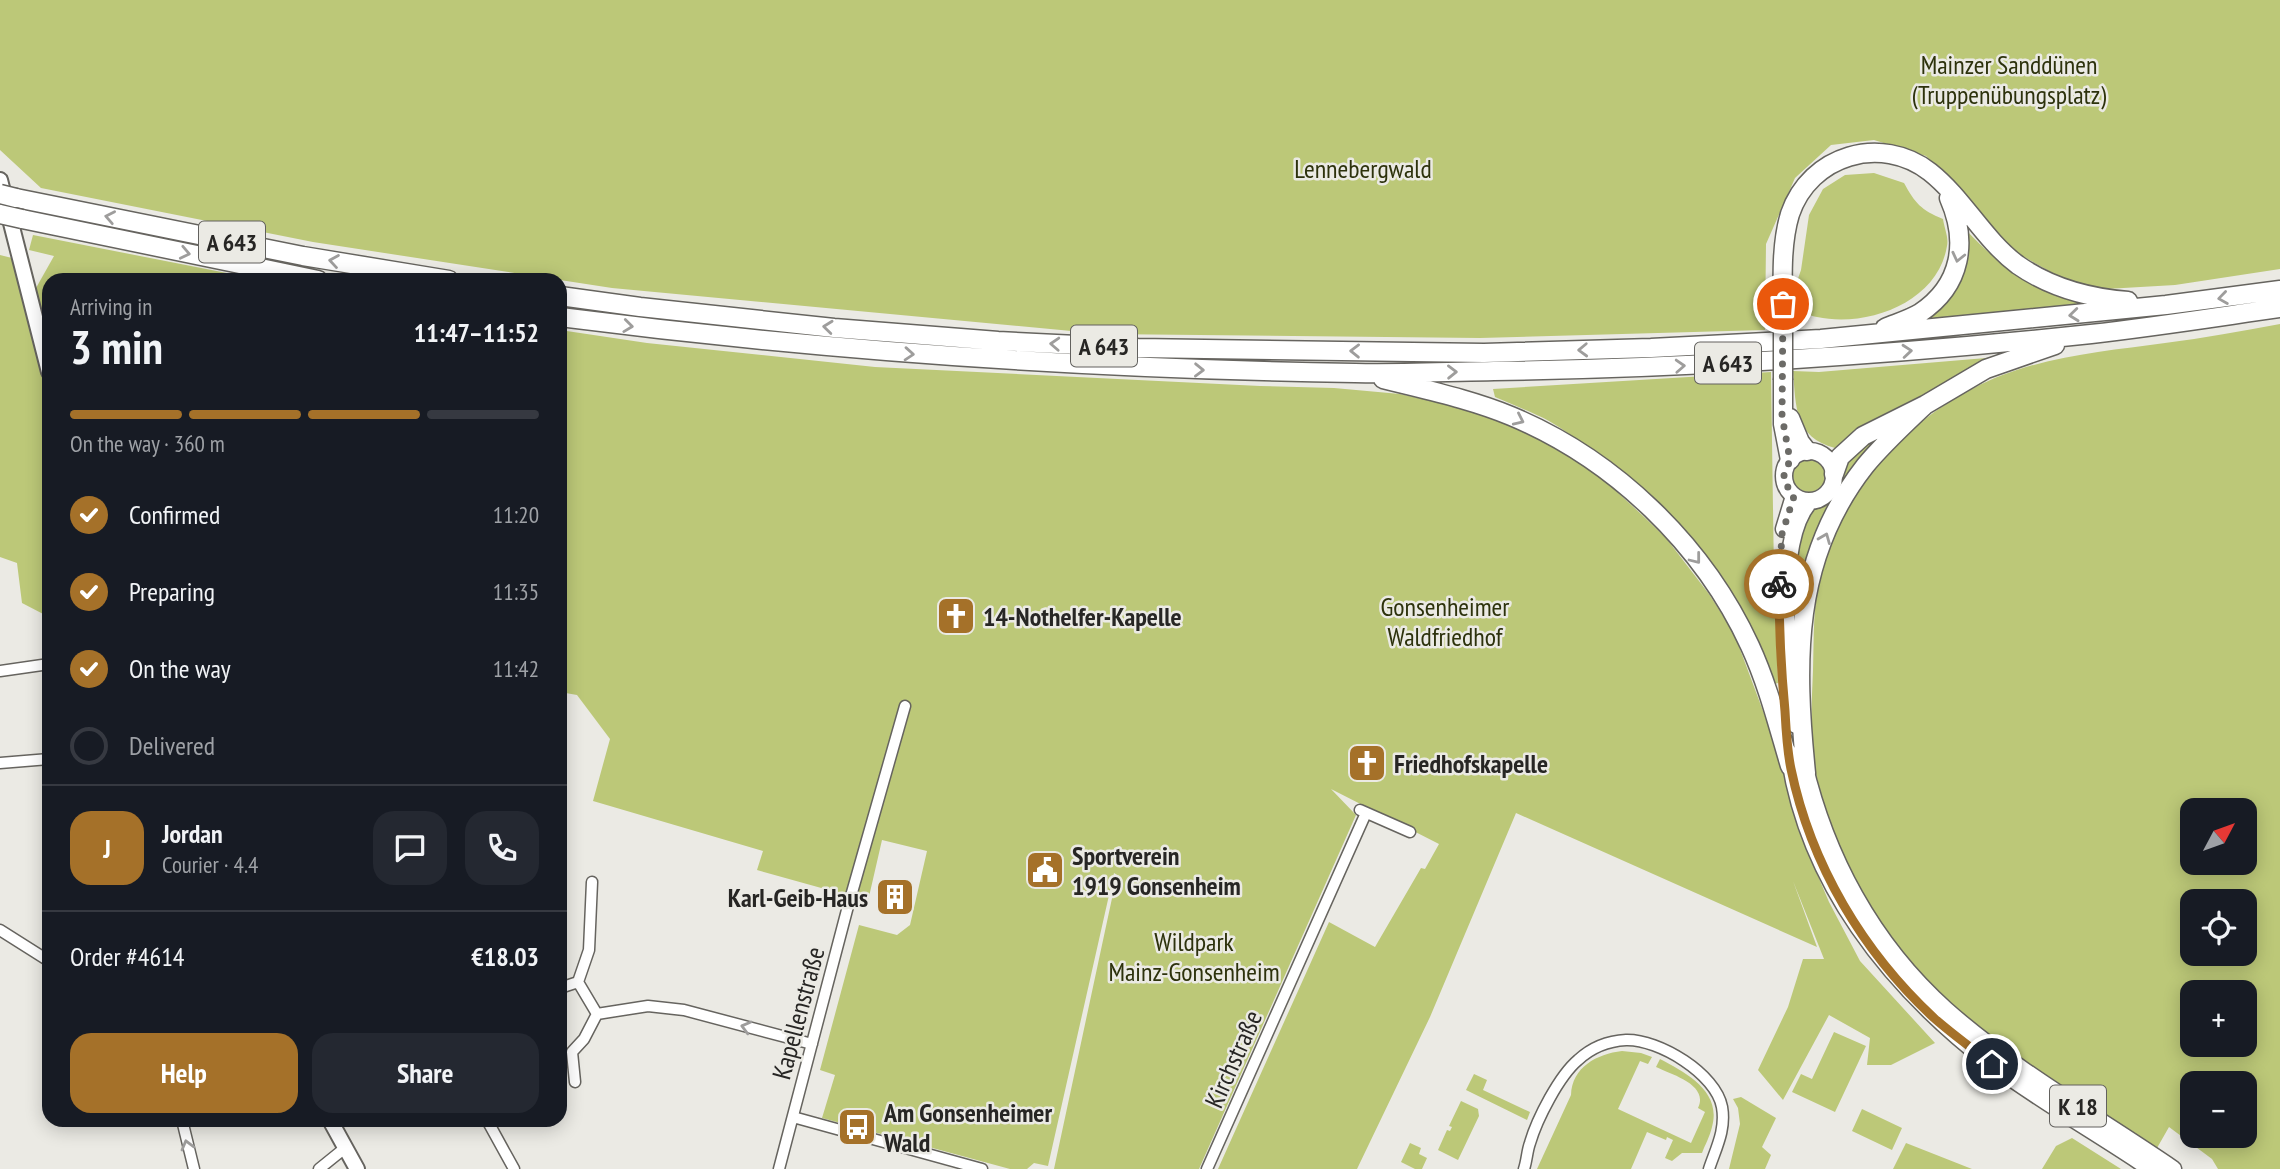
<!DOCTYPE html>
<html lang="en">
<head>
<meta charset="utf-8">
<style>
	:root { --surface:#171b24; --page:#242831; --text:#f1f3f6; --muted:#9ea1a6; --line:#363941; --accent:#a57129 }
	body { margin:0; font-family:"PT Sans Narrow",sans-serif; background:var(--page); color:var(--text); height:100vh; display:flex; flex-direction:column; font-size:26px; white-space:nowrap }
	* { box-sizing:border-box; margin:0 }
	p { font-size:23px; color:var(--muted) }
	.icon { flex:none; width:38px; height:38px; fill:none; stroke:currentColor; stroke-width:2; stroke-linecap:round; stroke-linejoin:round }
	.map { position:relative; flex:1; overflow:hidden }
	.drawer { position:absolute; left:42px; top:273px; width:525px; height:854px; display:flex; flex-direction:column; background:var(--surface); border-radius:21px; box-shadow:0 4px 18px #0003 }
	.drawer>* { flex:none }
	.needle { width:46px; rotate:49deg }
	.controls { position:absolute; left:2180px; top:798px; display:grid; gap:14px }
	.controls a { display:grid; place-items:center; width:77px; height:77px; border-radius:14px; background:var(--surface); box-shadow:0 4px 18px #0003; font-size:35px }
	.pin { position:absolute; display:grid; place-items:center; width:60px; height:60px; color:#fff; margin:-30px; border:4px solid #fff; border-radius:50%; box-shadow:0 2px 7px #0007 }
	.courier { position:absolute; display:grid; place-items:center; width:70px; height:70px; margin:-35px; border:5px solid #a57129; border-radius:50%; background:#fff; color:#222; box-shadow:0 2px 9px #0007 }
	.headline em { font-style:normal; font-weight:700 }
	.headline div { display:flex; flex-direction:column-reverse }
	.headline { display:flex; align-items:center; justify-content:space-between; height:119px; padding:0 28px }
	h1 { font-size:46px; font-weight:700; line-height:52px }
	.bar { display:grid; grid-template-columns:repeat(4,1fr); gap:10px 7px; align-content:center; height:84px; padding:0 28px }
	.bar i { height:9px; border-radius:5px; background:var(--line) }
	.bar .on { background:var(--accent) }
	.bar p { grid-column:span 4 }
	.line { display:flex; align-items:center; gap:18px; padding:0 28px; border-top:2px solid var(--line) }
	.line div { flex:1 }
	.round { display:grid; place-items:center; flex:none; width:74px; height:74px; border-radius:21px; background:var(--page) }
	ol { padding:0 28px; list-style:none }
	li { display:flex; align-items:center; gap:21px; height:77px }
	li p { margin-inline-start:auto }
	li .icon { padding:7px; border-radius:50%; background:var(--accent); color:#fff; stroke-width:4 }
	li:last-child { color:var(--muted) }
	li i { width:38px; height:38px; border:4px solid var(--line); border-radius:50% }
	.primary-button { display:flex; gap:14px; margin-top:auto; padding:14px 28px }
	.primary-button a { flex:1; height:80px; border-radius:21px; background:var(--accent); color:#fff; font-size:28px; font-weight:700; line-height:80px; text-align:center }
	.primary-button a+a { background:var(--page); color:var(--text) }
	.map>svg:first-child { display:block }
	.green { fill:#bcc878; fill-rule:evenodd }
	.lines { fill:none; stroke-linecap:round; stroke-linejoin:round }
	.street-casing { stroke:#66645f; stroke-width:13 }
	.secondary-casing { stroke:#66645f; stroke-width:18 }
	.primary-casing { stroke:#66645f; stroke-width:19 }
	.highway-casing { stroke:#66645f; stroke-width:21 }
	.street { stroke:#fff; stroke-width:10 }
	.secondary { stroke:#fff; stroke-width:14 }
	.primary { stroke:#fff; stroke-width:16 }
	.highway { stroke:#fff; stroke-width:18 }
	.highway-bridge-casing { stroke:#66645f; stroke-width:21; stroke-linecap:butt }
	.highway-bridge { stroke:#fff; stroke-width:18 }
	.oneway { stroke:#9e9d9c }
	.done { stroke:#6c6b67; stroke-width:7; stroke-dasharray:0 12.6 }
	.route { stroke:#a57129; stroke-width:9 }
	.labels { text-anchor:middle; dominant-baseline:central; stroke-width:5; stroke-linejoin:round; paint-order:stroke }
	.shield { fill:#ebeae4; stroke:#62615e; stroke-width:2 }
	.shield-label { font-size:24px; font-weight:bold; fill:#272624 }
	.park-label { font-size:26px; fill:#2d320c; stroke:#ebeae4 }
	.poi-label { font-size:26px; font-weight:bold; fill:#272624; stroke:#ebeae4; text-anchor:start }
	.street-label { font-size:26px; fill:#272624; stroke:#ebeae4 }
</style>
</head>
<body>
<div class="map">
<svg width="2280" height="1169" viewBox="0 0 2280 1169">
	<rect width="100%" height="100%" fill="#ebeae4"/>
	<path class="green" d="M0 0H2280V269L2175 285 2106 289 2067 281 2015 252 1926 156 1874 140 1831 145 1795 178 1766 244 1765 330 1480 338 1103 334 612 288 313 242 41 188 0 150Z
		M1874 173 1904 183C1915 203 1921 210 1943 219 1944 227 1949 238 1947 246 1938 302 1868 328 1817 317 1810 316 1803 312 1797 310L1794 290 1801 270 1809 215 1823 189 1845 175Z
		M1966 230C2004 270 2033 288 2086 304L1942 319 1925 318Z
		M33 235 262 280H49V658L46 659 47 616 22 603 17 563 0 557V255L12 258 21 294 36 288 54 256 29 250Z
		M2280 324V1169H2218L2212 1159 2169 1127 2157 1148C2070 1091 1976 1038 1907 957 1864 906 1820 821 1813 754 1810 726 1812 698 1813 670 1814 638 1813 604 1820 573 1838 495 1902 425 1972 389 2032 357 2099 352 2165 343 2204 338 2242 331 2280 324ZM2193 810H2245V863H2193ZM2193 901H2245V954H2193ZM2193 992H2245V1045H2193ZM2193 1083H2245V1136H2193Z
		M560 330 647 343 875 367 1260 386 1334 388 1400 394 1467 409 1532 434 1589 466 1641 514 1666 538 1709 594 1734 633 1782 762 1798 829 1829 902 1860 961 1935 1043 1891 1065H1867L1870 1038 1829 1015 1783 1100 1758 1070 1788 1007 1803 959H1827H1824L1793 881 1817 947 1516 813 1430 1017 1357 1169H1218L1329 922 1375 947 1421 868 1425 869 1439 844 1331 789 1356 815 1199 1169H1054L1117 875 1114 873 1048 1166 1034 1163 1027 1169H1010L822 1118 835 1075 820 1070 859 925 897 935 910 925 927 851 882 840 868 901 757 870 763 851 593 801 610 739 577 695 560 692Z
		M1998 357 1951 379 1921 399 1835 448C1794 437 1796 407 1793 371L1819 372Z
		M1771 372 1774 576 1778 683 1775 684C1735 582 1680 510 1589 448 1576 439 1563 429 1549 421 1532 412 1513 405 1495 397L1493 389Z
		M1881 437 1797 606H1792L1793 551 1811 509C1843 495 1835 485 1849 458 1851 454 1852 450 1855 448 1860 442 1874 440 1881 437Z
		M1793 476a16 16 0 1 1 32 0a16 16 0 1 1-32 0Z
		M1834 1032 1866 1046 1835 1112 1792 1092 1801 1074 1812 1079Z
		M1622 1051 1641 1053 1652 1057 1648 1064 1640 1061 1618 1109 1691 1143 1705 1112 1698 1108C1709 1085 1673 1075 1656 1067L1660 1059C1686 1073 1722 1091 1712 1127 1710 1136 1705 1145 1702 1153H1682L1672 1161 1665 1158 1673 1140 1667 1137 1666 1140 1647 1132 1631 1169H1537L1571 1095C1572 1067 1597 1054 1622 1051Z
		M1474 1074 1487 1080 1483 1090 1530 1112 1527 1120 1466 1090Z
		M1741 1097 1776 1118 1762 1147 1771 1155 1765 1169H1729L1740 1124 1738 1108 1733 1099Z
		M1461 1101 1478 1109 1479 1116 1458 1160 1438 1150 1447 1130 1450 1131 1452 1127 1449 1126Z
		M1862 1109 1902 1128 1892 1150 1852 1131Z
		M2072 1138 2121 1169H2042L2056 1146Z
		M1410 1143 1421 1148 1419 1154 1427 1158 1422 1169H1415L1401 1162Z
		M1906 1143 1972 1169H1973H1893Z"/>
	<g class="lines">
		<defs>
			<path id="street" d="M0 671 49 664
				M0 763 49 759
				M1360 810 1410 832
				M0 930 49 961
				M578 982 589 950 592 882
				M560 988 578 982 597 1014 648 1006 684 1010 812 1044
				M575 1082 572 1052 584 1039 597 1014
				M793 1117 982 1169
				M182 1120 194 1169
				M487 1120 514 1169
				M319 1169 345 1148
				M779 1169 847 910 905 706
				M1207 1169 1366 813
				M1524 1169C1527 1160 1527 1151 1530 1143 1537 1119 1559 1076 1578 1060 1592 1047 1607 1041 1626 1040 1659 1039 1716 1074 1722 1107 1726 1130 1716 1148 1709 1169"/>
			<path id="secondary" d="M0 180 49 372
				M330 1120 357 1169"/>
			<path id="primary" d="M1784 476a25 25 0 1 1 50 0a25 25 0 1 1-50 0Z
				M1784 529 1794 496
				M1796 725C1787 672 1774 543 1809 502
				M1789 753C1807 882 1890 986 1990 1063 2041 1101 2098 1133 2151 1169
				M1803 760C1825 856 1872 944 1946 1010 2015 1071 2097 1117 2173 1169"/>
			<path id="highway" d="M16 198 303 256 449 280
				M22 219 318 280
				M560 296 640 307 834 328 998 341 1138 348 1484 353 1651 348 1821 339 2166 305 2280 290
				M560 317C824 351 1089 369 1355 373 1401 374 1448 372 1494 371 1694 368 1892 355 2091 334 2154 327 2217 317 2280 308
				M1783 320C1783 286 1780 247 1790 214 1810 155 1881 134 1930 172 1964 199 1983 239 2018 265 2051 288 2089 298 2128 301
				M1885 328C1897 323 1910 319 1920 313 1962 285 1968 241 1949 198
				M1383 379C1426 390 1470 399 1511 416 1614 459 1703 544 1750 646 1768 685 1778 726 1790 766
				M1783 380V424L1790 460
				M1790 418 1800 442 1807 451
				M1834 474 1840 457 1863 436 1925 405 1986 369 2055 345
				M1806 773C1795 663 1792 559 1865 466 1883 444 1904 425 1925 405"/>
		</defs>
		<use href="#street" class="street-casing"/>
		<use href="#secondary" class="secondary-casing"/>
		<use href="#primary" class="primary-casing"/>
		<use href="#highway" class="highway-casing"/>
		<use href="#street" class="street"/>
		<use href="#secondary" class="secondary"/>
		<use href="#primary" class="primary"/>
		<use href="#highway" class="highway"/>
		<defs>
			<path id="highway-bridge" d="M0 194 16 198
				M0 214 22 219
				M1783 320V380"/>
		</defs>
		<use href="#highway-bridge" class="highway-bridge-casing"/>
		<use href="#highway-bridge" class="highway-bridge"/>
	</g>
	<defs><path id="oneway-chevron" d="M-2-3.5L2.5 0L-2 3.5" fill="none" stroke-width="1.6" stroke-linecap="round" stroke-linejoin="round" transform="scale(1.75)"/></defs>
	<g class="oneway">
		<use href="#oneway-chevron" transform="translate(110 217) rotate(-169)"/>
		<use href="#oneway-chevron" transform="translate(185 253) rotate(12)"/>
		<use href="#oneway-chevron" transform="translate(1958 257) rotate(103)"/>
		<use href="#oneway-chevron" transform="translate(334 261) rotate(-171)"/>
		<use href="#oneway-chevron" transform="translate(2223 298) rotate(172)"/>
		<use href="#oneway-chevron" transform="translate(2074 315) rotate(174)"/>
		<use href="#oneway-chevron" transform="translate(628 326) rotate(7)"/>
		<use href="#oneway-chevron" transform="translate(828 327) rotate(-174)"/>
		<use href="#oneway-chevron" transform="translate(1055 344) rotate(-177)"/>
		<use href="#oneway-chevron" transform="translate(1583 350) rotate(178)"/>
		<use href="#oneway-chevron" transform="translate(1355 351) rotate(-179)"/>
		<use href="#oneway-chevron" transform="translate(1907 351) rotate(-5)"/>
		<use href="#oneway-chevron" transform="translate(909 354) rotate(4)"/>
		<use href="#oneway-chevron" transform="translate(1680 366) rotate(-3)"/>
		<use href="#oneway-chevron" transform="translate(1199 370) rotate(1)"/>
		<use href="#oneway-chevron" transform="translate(1452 372) rotate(-1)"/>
		<use href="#oneway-chevron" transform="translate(1519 420) rotate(25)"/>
		<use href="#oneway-chevron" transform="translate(1825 538) rotate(-68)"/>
		<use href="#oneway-chevron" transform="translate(1696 559) rotate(52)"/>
		<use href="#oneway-chevron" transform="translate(746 1027) rotate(-165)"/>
		<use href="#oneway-chevron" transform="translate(187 1145) rotate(-105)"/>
	</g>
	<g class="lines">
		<path class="done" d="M1779 584 1782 534 1794 496 1785 483 1784 475 1790 460 1782 416 1783 304"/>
		<path class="route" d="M1779 584C1779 626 1781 669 1785 711 1786 730 1787 750 1791 769 1811 865 1863 952 1934 1018 1952 1034 1973 1049 1992 1064"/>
	</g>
	<defs>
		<symbol id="church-square" viewBox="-11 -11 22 22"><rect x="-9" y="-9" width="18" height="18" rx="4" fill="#a57129" stroke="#ebeae4"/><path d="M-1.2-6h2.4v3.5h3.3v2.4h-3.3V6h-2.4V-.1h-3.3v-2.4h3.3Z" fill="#fff"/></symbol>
		<symbol id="civic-square" viewBox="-11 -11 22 22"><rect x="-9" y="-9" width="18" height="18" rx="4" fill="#a57129" stroke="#ebeae4"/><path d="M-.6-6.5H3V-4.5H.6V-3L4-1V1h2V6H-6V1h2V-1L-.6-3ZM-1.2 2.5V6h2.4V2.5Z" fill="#fff"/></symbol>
		<symbol id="building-square" viewBox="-11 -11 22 22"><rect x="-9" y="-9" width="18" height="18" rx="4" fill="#a57129" stroke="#ebeae4"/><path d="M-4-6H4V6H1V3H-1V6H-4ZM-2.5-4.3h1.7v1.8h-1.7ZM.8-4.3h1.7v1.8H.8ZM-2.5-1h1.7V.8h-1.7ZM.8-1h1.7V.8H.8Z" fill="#fff"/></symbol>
		<symbol id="bus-square" viewBox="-11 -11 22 22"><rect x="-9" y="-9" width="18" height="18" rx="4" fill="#a57129" stroke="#ebeae4"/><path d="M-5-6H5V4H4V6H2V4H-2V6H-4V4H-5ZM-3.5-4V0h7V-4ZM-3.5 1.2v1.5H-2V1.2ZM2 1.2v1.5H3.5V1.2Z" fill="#fff"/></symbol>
	</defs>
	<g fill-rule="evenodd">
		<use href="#church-square" x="934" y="594" width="44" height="44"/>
		<use href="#church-square" x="1345" y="741" width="44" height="44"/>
		<use href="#civic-square" x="1023" y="848" width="44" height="44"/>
		<use href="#building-square" x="873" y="875" width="44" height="44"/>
		<use href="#bus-square" x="835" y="1105" width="44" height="44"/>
	</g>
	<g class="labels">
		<g class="shield">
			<rect x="199" y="221.5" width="66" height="41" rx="5"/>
			<rect x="1071" y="325.5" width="66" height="41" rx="5"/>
			<rect x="1695" y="342.5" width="66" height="41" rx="5"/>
			<rect x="2050" y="1085.5" width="56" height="41" rx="5"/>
		</g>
		<g class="shield-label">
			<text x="232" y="242">A 643</text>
			<text x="1104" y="346">A 643</text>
			<text x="1728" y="363">A 643</text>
			<text x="2078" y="1106">K 18</text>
		</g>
		<g class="park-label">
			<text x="2009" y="64">Mainzer Sanddünen<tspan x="2009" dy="30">(Truppenübungsplatz)</tspan></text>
			<text x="1363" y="168">Lennebergwald</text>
			<text x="1445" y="606">Gonsenheimer<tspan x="1445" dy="30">Waldfriedhof</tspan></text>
			<text x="1194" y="941">Wildpark<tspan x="1194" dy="30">Mainz-Gonsenheim</tspan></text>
		</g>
		<g class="poi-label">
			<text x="983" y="616">14-Nothelfer-Kapelle</text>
			<text x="1394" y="763">Friedhofskapelle</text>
			<text x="1072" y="855">Sportverein<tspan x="1072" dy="30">1919 Gonsenheim</tspan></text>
			<text x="868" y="897" text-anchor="end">Karl-Geib-Haus</text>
			<text x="884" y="1112">Am Gonsenheimer<tspan x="884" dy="30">Wald</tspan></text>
		</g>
		<g class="street-label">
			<text transform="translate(798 1013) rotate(-75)">Kapellenstraße</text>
			<text transform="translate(1233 1059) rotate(-66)">Kirchstraße</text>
		</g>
	</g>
</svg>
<div class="controls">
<a><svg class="needle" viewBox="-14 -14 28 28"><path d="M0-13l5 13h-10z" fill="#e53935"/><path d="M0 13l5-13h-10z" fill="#9ea1a6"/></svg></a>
<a><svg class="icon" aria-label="locate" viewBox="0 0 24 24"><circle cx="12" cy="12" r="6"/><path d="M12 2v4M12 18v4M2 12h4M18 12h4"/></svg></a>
<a>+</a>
<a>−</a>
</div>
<div class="pin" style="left:1783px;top:304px;background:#ea580c"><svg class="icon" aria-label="bag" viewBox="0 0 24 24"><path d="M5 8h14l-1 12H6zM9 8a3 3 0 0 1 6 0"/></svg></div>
<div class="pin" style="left:1992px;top:1064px;background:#1f2937"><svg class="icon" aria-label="home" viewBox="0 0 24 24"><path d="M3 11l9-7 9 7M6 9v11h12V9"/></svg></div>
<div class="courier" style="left:1779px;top:584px"><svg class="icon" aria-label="bike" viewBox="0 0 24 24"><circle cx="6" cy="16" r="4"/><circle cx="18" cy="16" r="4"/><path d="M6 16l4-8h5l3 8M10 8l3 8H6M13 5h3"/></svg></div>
<section class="drawer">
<div class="headline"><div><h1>3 min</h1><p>Arriving in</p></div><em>11:47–11:52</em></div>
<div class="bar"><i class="on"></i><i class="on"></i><i class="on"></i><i></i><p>On the way · 360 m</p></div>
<ol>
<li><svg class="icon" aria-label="check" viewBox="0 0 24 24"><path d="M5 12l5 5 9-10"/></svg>Confirmed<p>11:20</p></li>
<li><svg class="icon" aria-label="check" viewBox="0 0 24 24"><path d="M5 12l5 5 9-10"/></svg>Preparing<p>11:35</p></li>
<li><svg class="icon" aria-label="check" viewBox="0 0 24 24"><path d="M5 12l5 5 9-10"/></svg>On the way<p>11:42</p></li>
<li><i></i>Delivered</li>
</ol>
<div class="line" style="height:126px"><b class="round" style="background:var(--accent);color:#fff">J</b><div><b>Jordan</b><p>Courier · 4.4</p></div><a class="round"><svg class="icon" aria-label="chat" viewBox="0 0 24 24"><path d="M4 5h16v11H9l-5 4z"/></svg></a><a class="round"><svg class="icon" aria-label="phone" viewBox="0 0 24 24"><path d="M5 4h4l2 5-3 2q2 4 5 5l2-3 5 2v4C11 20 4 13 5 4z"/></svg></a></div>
<div class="line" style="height:91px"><div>Order #4614</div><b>€18.03</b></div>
<div class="primary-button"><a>Help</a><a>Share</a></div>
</section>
</div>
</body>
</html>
